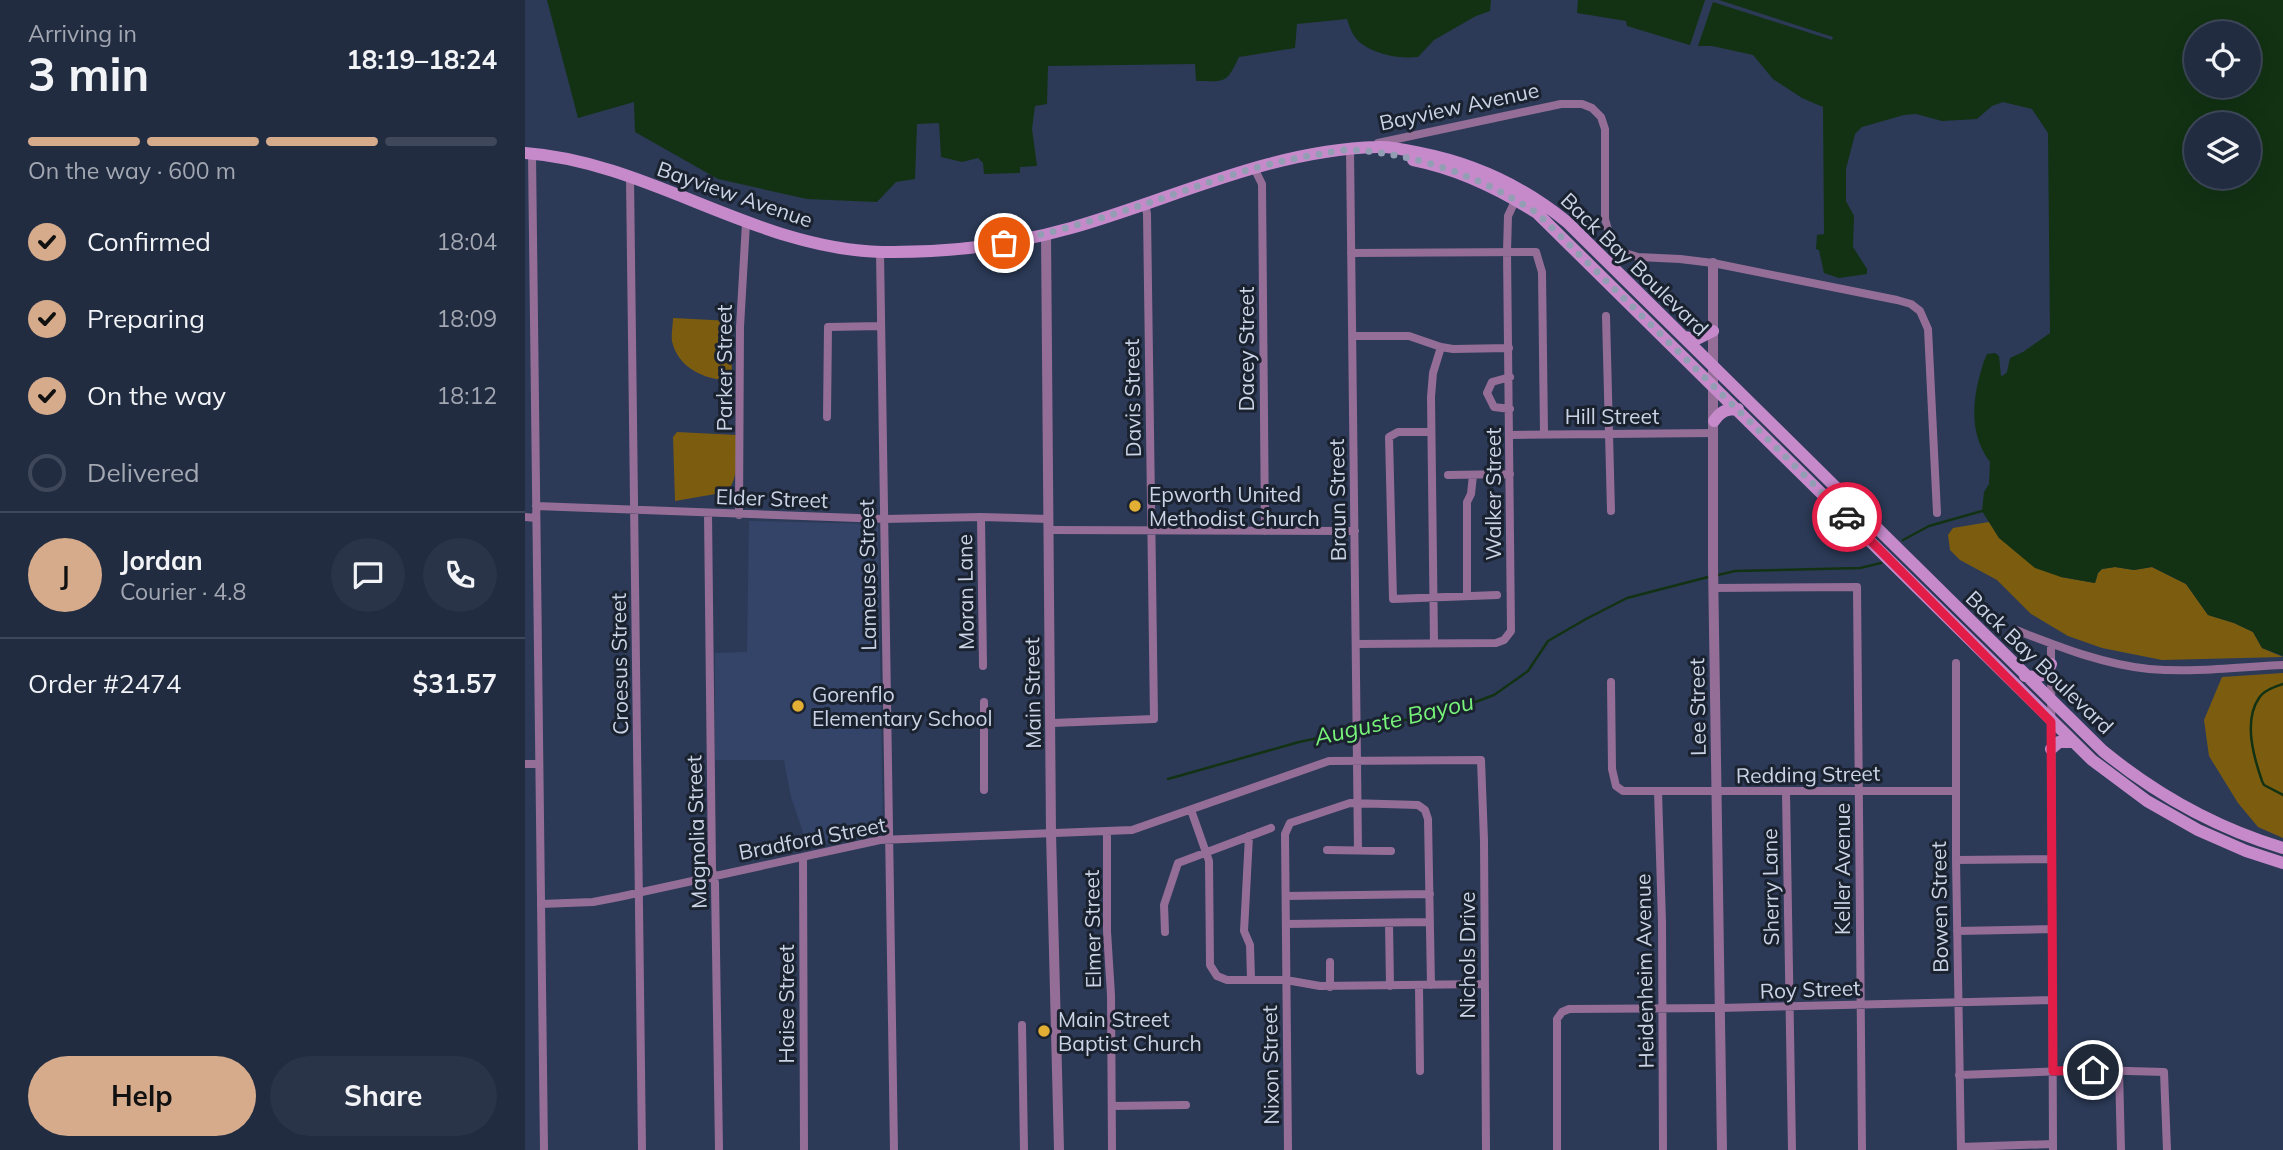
<!DOCTYPE html>
<html lang="en">
<head>
<meta charset="utf-8">
<style>
	:root { --surface:#212c41; --page:#293448; --text:#f1f3f6; --muted:#a2a7b1; --line:#3e485a; --accent:#d6ab8b }
	body { margin:0; font-family:Mulish,sans-serif; background:var(--page); color:var(--text); height:100vh; display:flex; flex-direction:column; font-size:26px; white-space:nowrap }
	* { box-sizing:border-box; margin:0 }
	p { font-size:23px; color:var(--muted) }
	.icon { flex:none; width:38px; height:38px; fill:none; stroke:currentColor; stroke-width:2; stroke-linecap:round; stroke-linejoin:round }
	.map { position:relative; flex:1; overflow:hidden }
	.side { display:flex; flex-direction:column; background:var(--surface); width:525px }
	.side>* { flex:none }
	.fabs { position:absolute; left:1659px; top:21px; display:grid; gap:14px }
	.fabs a { display:grid; place-items:center; width:77px; height:77px; border-radius:50%; background:var(--surface); box-shadow:0 7px 28px #0002,0 0 0 2px var(--line); font-size:35px }
	.pin { position:absolute; display:grid; place-items:center; width:60px; height:60px; color:#fff; margin:-30px; border:4px solid #fff; border-radius:50%; box-shadow:0 2px 7px #0007 }
	.courier { position:absolute; display:grid; place-items:center; width:70px; height:70px; margin:-35px; border:5px solid #e11d48; border-radius:50%; background:#fff; color:#222; box-shadow:0 2px 9px #0007 }
	.head em { font-style:normal; font-weight:700 }
	.head div { display:flex; flex-direction:column-reverse }
	.head { display:flex; align-items:center; justify-content:space-between; height:119px; padding:0 28px }
	h1 { font-size:46px; font-weight:700; line-height:52px }
	.bar { display:grid; grid-template-columns:repeat(4,1fr); gap:10px 7px; align-content:center; height:84px; padding:0 28px }
	.bar i { height:9px; border-radius:5px; background:var(--line) }
	.bar .selected { background:var(--accent) }
	.bar p { grid-column:span 4 }
	.line { display:flex; align-items:center; gap:18px; padding:0 28px; border-top:2px solid var(--line) }
	.line div { flex:1 }
	.round { display:grid; place-items:center; flex:none; width:74px; height:74px; border-radius:37px; background:var(--page) }
	ol { padding:0 28px; list-style:none }
	li { display:flex; align-items:center; gap:21px; height:77px }
	li p { margin-inline-start:auto }
	li .icon { padding:7px; border-radius:50%; background:var(--accent); color:#111; stroke-width:4 }
	li:last-child { color:var(--muted) }
	li i { width:38px; height:38px; border:4px solid var(--line); border-radius:50% }
	.primary-button { display:flex; gap:14px; margin-top:auto; padding:14px 28px }
	.primary-button a { flex:1; height:80px; border-radius:42px; background:var(--accent); color:#111; font-size:28px; font-weight:700; line-height:80px; text-align:center }
	.primary-button a+a { background:var(--page); color:var(--text) }
	main { display:flex; flex:1; min-height:0 }
	.map>svg:first-child { display:block }
	.built { fill:#334468 }
	.green { fill:#7c5d10 }
	.water { fill:#123213; fill-rule:evenodd }
	.pier { fill:#2c3a57 }
	.lines { fill:none; stroke-linecap:round; stroke-linejoin:round }
	.stream { stroke:#123213; stroke-width:2.5 }
	.minor { stroke:#946e97; stroke-width:8 }
	.tertiary { stroke:#946e97; stroke-width:10 }
	.secondary { stroke:#c68acb; stroke-width:12 }
	.done { stroke:#939eb4; stroke-width:7; stroke-dasharray:0 12.6 }
	.route { stroke:#e11d48; stroke-width:9 }
	.poi-dot { fill:#e2ae34; stroke:#1b222f; stroke-width:2.5 }
	.labels { text-anchor:middle; dominant-baseline:central; stroke-width:6; stroke-linejoin:round; paint-order:stroke }
	.street-label { font-size:21px; fill:#cad4e6; stroke:#1b222f }
	.poi-label { font-size:21px; fill:#cad4e6; stroke:#1b222f; text-anchor:start }
	.water-label { font-size:23px; font-style:italic; fill:#77f37a; stroke:#1b222f }
</style>
</head>
<body>
<main>
<section class="side">
<div class="head"><div><h1>3 min</h1><p>Arriving in</p></div><em>18:19–18:24</em></div>
<div class="bar"><i class="selected"></i><i class="selected"></i><i class="selected"></i><i></i><p>On the way · 600 m</p></div>
<ol>
<li><svg class="icon" aria-label="check" viewBox="0 0 24 24"><path d="M5 12l5 5 9-10"/></svg>Confirmed<p>18:04</p></li>
<li><svg class="icon" aria-label="check" viewBox="0 0 24 24"><path d="M5 12l5 5 9-10"/></svg>Preparing<p>18:09</p></li>
<li><svg class="icon" aria-label="check" viewBox="0 0 24 24"><path d="M5 12l5 5 9-10"/></svg>On the way<p>18:12</p></li>
<li><i></i>Delivered</li>
</ol>
<div class="line" style="height:126px"><b class="round" style="background:var(--accent);color:#111">J</b><div><b>Jordan</b><p>Courier · 4.8</p></div><a class="round"><svg class="icon" aria-label="chat" viewBox="0 0 24 24"><path d="M4 5h16v11H9l-5 4z"/></svg></a><a class="round"><svg class="icon" aria-label="phone" viewBox="0 0 24 24"><path d="M5 4h4l2 5-3 2q2 4 5 5l2-3 5 2v4C11 20 4 13 5 4z"/></svg></a></div>
<div class="line" style="height:91px"><div>Order #2474</div><b>$31.57</b></div>
<div class="primary-button"><a>Help</a><a>Share</a></div>
</section>
<div class="map">
<svg width="1758" height="1150" viewBox="0 0 1758 1150">
	<rect width="100%" height="100%" fill="#2c3a57"/>
	<path class="built" d="M224 521 353 524 358 833 283 847 266 797 259 760H190V653L222 652Z"/>
	<path class="green" d="M148 318 206 321 207 380C182 381 153 369 147 341 146 334 148 325 148 318Z
		M152 432 211 435C211 454 215 476 202 492L150 501 148 437Z
		M1464 522 1474 538 1536 577 1570 583 1573 573 1577 569 1590 567 1609 570 1627 567 1661 584 1683 615 1709 623 1728 632 1737 648 1758 657 1637 660 1577 648 1543 636 1506 614 1472 580 1435 560 1425 550 1423 535 1428 528Z
		M1758 673V838L1733 827 1713 803 1684 756 1679 720 1697 677Z"/>
	<path class="water" d="M22 0H966L965 11 951 16 909 40 893 57C876 59 852 55 837 44 828 38 825 28 822 19L772 24 770 48 714 57C701 85 700 81 671 81L670 64 523 66 522 104 510 106 507 129 512 166 495 167V173L459 174 458 163 453 158 437 162 416 157 414 123 392 124 390 179 371 182 352 202 282 199 193 179 110 132 109 102 53 118Z
		M1053 0H1758V656L1737 648 1728 632 1709 623 1683 615 1661 584 1627 567 1609 570 1590 567 1577 569 1573 573 1570 583 1536 577 1510 568 1474 538 1457 511 1459 492 1464 484 1465 462C1442 431 1448 395 1459 361L1462 354 1470 353 1474 356 1476 376 1479 375 1482 372 1485 358 1498 352 1525 333 1523 133 1507 109 1478 102 1467 106 1452 119 1417 121 1391 114 1379 115 1337 127 1330 134 1321 169V201L1329 216 1328 247 1342 269V274L1314 278 1299 273 1294 250 1291 249 1292 235 1299 234 1298 107 1277 98 1248 79 1228 55 1187 46H1168L1102 26 1101 21 1052 13ZM1671 33H1724V86H1671ZM1671 124H1724V177H1671Z"/>
	<path class="pier" d="M1180 0H1194L1308 37 1307 40 1188 2 1172 49H1167L1164 48Z"/>
	<g class="lines">
		<path class="stream" d="M1378 540 1404 526 1457 511
			M1193 575 1210 571 1335 568 1356 563
			M1758 684C1750 687 1739 690 1734 698 1718 721 1729 758 1737 781L1739 785 1758 795
			M643 779 774 742 929 710 969 695 1003 671 1023 641 1061 619 1102 598 1187 576"/>
		<path class="minor" d="M853 143 1036 104H1057L1067 108 1076 117 1080 129V219L1086 240 1097 252 1113 257 1155 259 1188 263 1372 300 1386 304 1395 311 1403 329 1412 513
			M830 148 825 149 833 850
			M7 154 19 1150
			M729 168 737 184 740 531
			M105 177 117 1150
			M355 252 369 1150
			M826 253 1011 252 1017 272 1019 434
			M1081 316 1086 511
			M827 336H884L916 347 928 349 984 348
			M985 377 967 382 962 393 969 407 985 409
			M302 417 303 327 356 326
			M906 432H873L864 437 868 599 972 595
			M985 435 1189 433
			M923 475 985 474
			M11 506 359 519 456 517 524 519
			M183 513 187 870 190 883 194 1150
			M214 515 215 327 221 223
			M0 517 11 518
			M456 517 458 666
			M524 530 830 531
			M1189 588 1332 587 1337 1150
			M942 596V502L946 494 948 475
			M1491 630C1535 647 1577 664 1624 669 1668 673 1714 667 1758 665
			M909 643 906 397 908 373 916 347
			M831 644 971 643 979 640 986 631 982 251 983 216 991 199
			M1526 644 1528 1150
			M1431 663V860L1436 1150
			M1086 682 1087 769 1091 786 1098 791H1431
			M459 702V790
			M527 723 629 719 622 214 620 203
			M0 764H14
			M1133 791 1137 922 1138 1150
			M1261 792 1267 1150
			M666 810 684 861 685 965 692 976 702 980H761L795 986 960 984
			M582 833V931L586 995 587 1150
			M724 836 719 931 725 945 726 979
			M802 850 866 851
			M278 857 279 1150
			M1431 860 1526 859
			M761 896 905 894
			M16 904 68 902 94 897 355 840 607 830 804 761 956 760 959 840 961 1150
			M864 923 865 986
			M761 924 905 922
			M1432 931 1527 929
			M640 932 639 905 653 863 746 828
			M805 962V987
			M894 986 895 1071
			M497 1025 499 1150
			M1594 1070 1596 1150
			M1434 1075 1568 1070 1639 1072 1642 1150
			M587 1106 661 1105
			M1436 1147 1528 1144
			M763 1150 760 834 765 823 825 803 893 805 900 810 903 819 906 985
			M1032 1150V1019L1037 1012 1044 1009 1195 1008 1527 1000"/>
		<path class="tertiary" d="M521 235 526 833 534 1150
			M1188 263V564L1197 1150"/>
		<path class="secondary" d="M0 153C125 162 230 249 357 252 419 253 486 245 546 228 648 199 745 150 852 147 866 146 882 150 895 153 951 164 998 186 1042 222L1578 751C1632 795 1691 828 1758 848
			M888 160C934 169 973 188 1012 213L1567 760 1622 801 1673 830 1721 851 1758 863
			M1159 337 1172 339 1188 331
			M1189 421C1196 411 1201 409 1213 409
			M1500 676 1511 677 1521 674 1526 664
			M1526 749 1534 742H1547"/>
	</g>
	<g class="lines">
		<path class="done" d="M479 243C546 229 609 208 673 186 713 172 754 160 796 154 806 152 818 149 828 150 894 154 956 177 1012 213L1322 517"/>
		<path class="route" d="M1322 517 1526 722 1528 1071 1568 1070"/>
	</g>
	<g class="poi-dot">
		<circle cx="610" cy="506" r="7"/>
		<circle cx="273" cy="706" r="7"/>
		<circle cx="519" cy="1031" r="7"/>
	</g>
	<g class="labels">
		<g class="street-label">
			<text transform="translate(934 106) rotate(-12)">Bayview Avenue</text>
			<text transform="translate(210 194) rotate(19)">Bayview Avenue</text>
			<text transform="translate(1110 264) rotate(44)">Back Bay Boulevard</text>
			<text transform="translate(721 349) rotate(-90)">Dacey Street</text>
			<text transform="translate(199 368) rotate(-90)">Parker Street</text>
			<text transform="translate(607 398) rotate(-91)">Davis Street</text>
			<text x="1087" y="416">Hill Street</text>
			<text transform="translate(968 494) rotate(-90)">Walker Street</text>
			<text transform="translate(247 498) rotate(2)">Elder Street</text>
			<text transform="translate(812 500) rotate(-91)">Braun Street</text>
			<text transform="translate(342 575) rotate(-91)">Lameuse Street</text>
			<text transform="translate(440 592) rotate(-91)">Moran Lane</text>
			<text transform="translate(1515 662) rotate(44)">Back Bay Boulevard</text>
			<text transform="translate(94 664) rotate(-91)">Croesus Street</text>
			<text transform="translate(507 693) rotate(-91)">Main Street</text>
			<text transform="translate(1172 707) rotate(-91)">Lee Street</text>
			<text transform="translate(1283 774) rotate(-1)">Redding Street</text>
			<text transform="translate(171 832) rotate(-92)">Magnolia Street</text>
			<text transform="translate(287 838) rotate(-11)">Bradford Street</text>
			<text transform="translate(1317 869) rotate(-90)">Keller Avenue</text>
			<text transform="translate(1245 887) rotate(-91)">Sherry Lane</text>
			<text transform="translate(1414 907) rotate(-91)">Bowen Street</text>
			<text transform="translate(567 929) rotate(-91)">Elmer Street</text>
			<text transform="translate(942 955) rotate(-90)">Nichols Drive</text>
			<text transform="translate(1119 971) rotate(-91)">Heidenheim Avenue</text>
			<text transform="translate(1285 989) rotate(-2)">Roy Street</text>
			<text transform="translate(261 1004) rotate(-90)">Haise Street</text>
			<text transform="translate(745 1065) rotate(-91)">Nixon Street</text>
		</g>
		<g class="poi-label">
			<text x="624" y="494">Epworth United<tspan x="624" dy="24">Methodist Church</tspan></text>
			<text x="287" y="694">Gorenflo<tspan x="287" dy="24">Elementary School</tspan></text>
			<text x="533" y="1019">Main Street<tspan x="533" dy="24">Baptist Church</tspan></text>
		</g>
		<g class="water-label">
			<text transform="translate(869 719) rotate(-13)">Auguste Bayou</text>
		</g>
	</g>
</svg>
<div class="fabs">
<a><svg class="icon" aria-label="locate" viewBox="0 0 24 24"><circle cx="12" cy="12" r="6"/><path d="M12 2v4M12 18v4M2 12h4M18 12h4"/></svg></a>
<a><svg class="icon" aria-label="layers" viewBox="0 0 24 24"><path d="M12 4l9 5-9 5-9-5zM3 14l9 5 9-5"/></svg></a>
</div>
<div class="pin" style="left:479px;top:243px;background:#ea580c"><svg class="icon" aria-label="bag" viewBox="0 0 24 24"><path d="M5 8h14l-1 12H6zM9 8a3 3 0 0 1 6 0"/></svg></div>
<div class="pin" style="left:1568px;top:1070px;background:#1f2937"><svg class="icon" aria-label="home" viewBox="0 0 24 24"><path d="M3 11l9-7 9 7M6 9v11h12V9"/></svg></div>
<div class="courier" style="left:1322px;top:517px"><svg class="icon" aria-label="car" viewBox="0 0 24 24"><path d="M5 17H2v-5l4-1 3-4h7l3 4 3 1v5h-3M9 17h6M6 11h13"/><circle cx="7" cy="17" r="2"/><circle cx="17" cy="17" r="2"/></svg></div>
</div>
</main>
</body>
</html>
